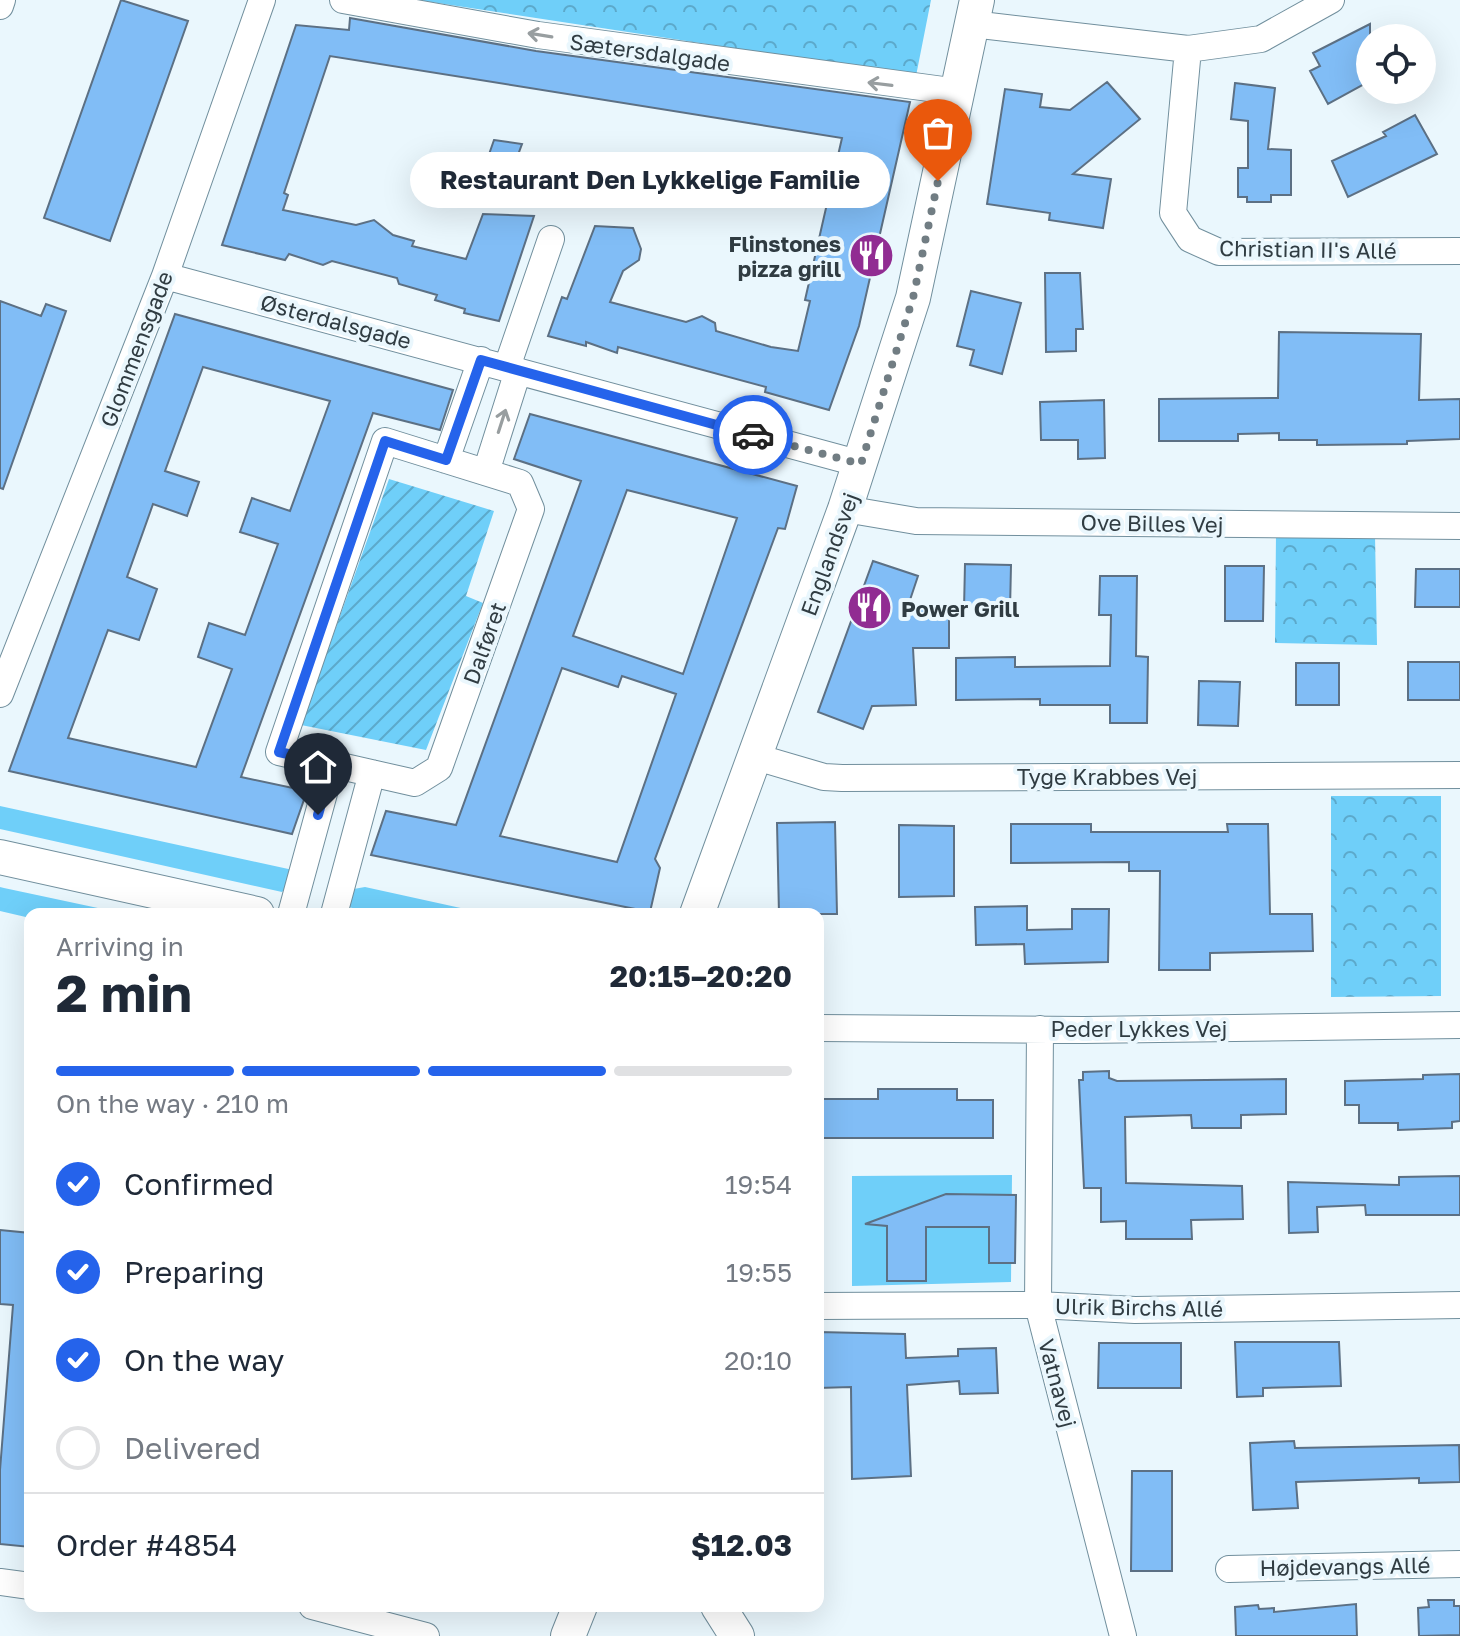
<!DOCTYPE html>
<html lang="en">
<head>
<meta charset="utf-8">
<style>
	:root { --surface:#fff; --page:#f2f2f3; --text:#1f2937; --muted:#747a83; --line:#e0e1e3; --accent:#2563eb }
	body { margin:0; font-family:"Golos Text",sans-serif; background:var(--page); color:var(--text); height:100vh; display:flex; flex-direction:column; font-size:30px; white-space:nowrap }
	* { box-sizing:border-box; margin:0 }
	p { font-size:26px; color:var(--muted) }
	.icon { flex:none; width:44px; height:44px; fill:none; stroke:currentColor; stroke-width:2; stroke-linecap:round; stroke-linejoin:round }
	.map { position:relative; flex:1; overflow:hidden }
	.drawer { position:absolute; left:24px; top:908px; width:800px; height:704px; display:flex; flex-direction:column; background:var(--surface); border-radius:16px; box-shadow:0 8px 32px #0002 }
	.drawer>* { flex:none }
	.controls { position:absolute; left:1356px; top:24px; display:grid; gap:16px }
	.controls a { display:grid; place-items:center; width:80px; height:80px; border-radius:50%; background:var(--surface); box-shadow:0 8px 32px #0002; font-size:40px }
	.pin { position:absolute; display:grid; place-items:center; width:68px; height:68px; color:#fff; margin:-82px -34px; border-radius:50% 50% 50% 0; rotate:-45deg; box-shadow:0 0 8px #0007 }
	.pin .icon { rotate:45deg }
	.courier { position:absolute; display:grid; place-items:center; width:80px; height:80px; margin:-40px; border:6px solid #2563eb; border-radius:50%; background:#fff; color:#222; box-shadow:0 2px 10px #0007 }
	.bubble { position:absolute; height:56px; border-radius:28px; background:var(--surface); box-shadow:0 8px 32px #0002; font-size:26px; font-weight:700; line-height:56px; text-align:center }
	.overview em { font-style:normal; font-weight:700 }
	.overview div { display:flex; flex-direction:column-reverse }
	.overview { display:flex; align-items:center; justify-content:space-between; height:136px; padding:0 32px }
	h1 { font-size:52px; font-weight:700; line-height:60px }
	.bar { display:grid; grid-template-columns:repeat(4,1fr); gap:12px 8px; align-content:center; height:96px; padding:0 32px }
	.bar i { height:10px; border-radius:6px; background:var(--line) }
	.bar .on { background:var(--accent) }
	.bar p { grid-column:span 4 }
	.line { display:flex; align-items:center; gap:20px; padding:0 32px; border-top:2px solid var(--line) }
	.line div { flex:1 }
	ol { padding:0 32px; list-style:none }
	li { display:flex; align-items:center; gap:24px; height:88px }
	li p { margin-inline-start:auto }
	li .icon { padding:8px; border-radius:50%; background:var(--accent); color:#fff; stroke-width:4 }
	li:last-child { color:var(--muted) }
	li i { width:44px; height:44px; border:4px solid var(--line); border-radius:50% }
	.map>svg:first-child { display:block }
	.grass { fill:#6fcff9 }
	.park { fill:url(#park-crowns) }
	.garden { fill:url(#garden-furrows) }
	.building { fill:#81bdf6; stroke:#5c7084; stroke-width:2; fill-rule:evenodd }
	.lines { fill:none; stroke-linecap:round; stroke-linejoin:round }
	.minor-casing { stroke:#718f9d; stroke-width:28 }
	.tertiary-casing { stroke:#718f9d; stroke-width:36 }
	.minor { stroke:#fff; stroke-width:26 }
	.tertiary { stroke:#fff; stroke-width:34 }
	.oneway { stroke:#989ea0 }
	.done { stroke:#717d83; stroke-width:8; stroke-dasharray:0 14.4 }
	.route { stroke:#2563eb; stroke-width:10 }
	.labels { text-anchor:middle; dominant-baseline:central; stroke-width:8; stroke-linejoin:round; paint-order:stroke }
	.street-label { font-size:22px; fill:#303c42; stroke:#eaf7fd }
	.poi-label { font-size:22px; font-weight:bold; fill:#303c42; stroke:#eaf7fd; text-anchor:end }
</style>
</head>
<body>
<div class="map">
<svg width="1460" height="1636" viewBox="0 0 1460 1636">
	<defs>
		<pattern id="park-crowns" width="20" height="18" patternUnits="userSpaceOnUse" patternTransform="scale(2)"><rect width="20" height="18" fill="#6fcff9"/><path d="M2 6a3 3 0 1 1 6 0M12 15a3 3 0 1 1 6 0" fill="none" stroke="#5ca9cb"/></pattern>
		<pattern id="garden-furrows" width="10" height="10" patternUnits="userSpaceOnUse" patternTransform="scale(2)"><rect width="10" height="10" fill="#6fcff9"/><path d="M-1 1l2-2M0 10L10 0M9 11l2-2" fill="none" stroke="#5ca9cb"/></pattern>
	</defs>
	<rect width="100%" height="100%" fill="#eaf7fd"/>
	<path class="grass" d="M0 806 293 870 290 883 282 892 0 829Z
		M0 887 4 888 126 914H30V918L0 911Z
		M365 887 488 914H379L348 907V890Z
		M1012 1175 1011 1282 852 1286V1176Z"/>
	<path class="park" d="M418 0H931L916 76Z
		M1276 532 1375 535 1377 645 1275 643Z
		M1331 796H1441V996L1331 997Z"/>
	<path class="garden" d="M389 479 494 511 466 596 483 603 426 750 301 725Z"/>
	<path class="building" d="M121 0 188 21 110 241 44 218Z
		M350 18 536 51 910 102 859 326 829 410 765 392 766 387 618 347 617 353 586 342V346L548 336 562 297 567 299 595 226 633 228 641 249 639 260 623 271 610 302 686 322 702 316 715 323 716 331 771 347 798 351 810 301 805 300 842 138 330 56 284 193 288 195 283 210 356 225 374 220 393 235 414 241 412 246 466 259 483 214 534 216 499 321 464 313 465 309 435 300 437 295 399 284 397 278 332 261 323 265 289 254 285 260 222 245 296 25 349 30Z
		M1370 24V81L1328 104 1310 71 1320 66 1313 53Z
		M1107 82 1140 119 1073 174 1111 179 1103 228 1049 220 1050 213 987 204 1005 89 1042 94 1040 107 1070 110Z
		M1235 83 1275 88 1268 149 1291 150V195H1271V202H1247V197H1238V168H1248V121L1231 119Z
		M1415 115 1437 154 1348 197 1332 161 1386 136 1383 132Z
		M494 140 522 144 499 206 472 203Z
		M600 155 690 168 686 196 597 184Z
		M1045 273H1080L1083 329H1076V351L1046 352Z
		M971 291 1021 303 1002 374 970 365 974 350 957 346Z
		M0 301 41 316 46 304 66 311 3 489 0 488Z
		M175 314 453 390 440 430 373 413 241 777 307 791 292 834 9 771ZM203 367 330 401 290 511 252 498 240 532 278 544 245 635 209 623 198 657 232 669 196 767 68 738 108 630 139 640 157 589 127 577 153 504 187 516 199 482 165 471Z
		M1279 332 1421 334 1419 400 1460 399V439L1407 441V444L1317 445V440H1279V433L1238 434V441H1159V399L1278 398Z
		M1104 400 1105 458 1078 459V440H1041L1040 402Z
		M530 414 797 486 785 529 778 528 655 859 660 868 650 912 371 855 386 811 456 825 581 481 514 459ZM627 490 737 518 683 674 573 636ZM562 668 618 687 622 676 676 694 617 862 500 836Z
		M873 561 918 576 907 609H949V648H913L916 705 872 706 863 729 818 712Z
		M965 564 1011 565 1010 610 964 609Z
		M1225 566H1264L1263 621H1225Z
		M1416 569H1460V607H1415Z
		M1100 576H1137L1136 656 1148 657 1147 723H1110V705H1040V699L956 700V658L1015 657V667L1110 666 1111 615H1099Z
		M1408 662H1460V700H1408Z
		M1296 663H1339V705H1296Z
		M1199 681 1240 682 1238 726 1198 725Z
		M835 822 837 914H779L777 823Z
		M1011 824H1091V832H1228L1227 824H1268L1270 914H1312L1313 951 1210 953V970H1159L1160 871H1129V862L1011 863Z
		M899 825 954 826V896L899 897Z
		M1027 906V930L1072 929V909H1109L1108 962 1025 964 1024 944 976 945 975 907Z
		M1109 1071V1078L1117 1081 1286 1079V1114L1241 1115V1128H1192L1191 1115 1125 1117 1126 1183 1242 1186 1243 1219 1191 1220 1192 1239H1126V1221L1101 1222V1188H1084L1079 1080H1083V1072Z
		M1460 1074V1121L1452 1122V1128L1398 1130V1123H1359V1105H1345V1081L1423 1079V1075Z
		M878 1089H957V1100H993V1138H818V1099H878Z
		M1460 1176V1215H1366L1365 1205 1317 1207 1318 1232 1289 1233 1288 1182 1399 1185V1177Z
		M946 1194 1016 1195 1015 1263H989V1227H926V1281H887V1226L865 1224Z
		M0 1230 30 1233V1547L0 1544V1470L13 1305 0 1304Z
		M818 1332 905 1334 906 1358 958 1356V1349L996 1348 998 1393 960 1394 959 1381 907 1385 911 1476 852 1479 851 1387 818 1388Z
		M1235 1342H1339L1341 1386 1263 1388V1396L1237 1397Z
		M1099 1343H1181V1388H1098Z
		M1294 1441 1295 1448 1459 1445 1460 1482 1419 1483V1478L1296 1482 1298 1508 1253 1510 1250 1443Z
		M1132 1471H1172V1571H1131Z
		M1428 1600H1454V1606H1460V1635L1419 1636 1418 1608 1429 1607Z
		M1356 1604 1357 1636H1236L1235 1607 1258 1605 1259 1609 1274 1608V1612Z"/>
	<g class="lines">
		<defs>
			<path id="minor" d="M343 0 538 35 958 92
				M0 6 2 0
				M972 24 1188 49 1261 39 1331 0
				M1188 49 1173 213 1190 239 1219 252 1460 251
				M165 276 861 464
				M507 367 551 239
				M385 441 520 483 531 509 439 768 415 783 279 752Z
				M446 460 481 360
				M486 472 518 371
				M845 509 916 521 1460 526
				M0 694 165 276 262 0
				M756 757 824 777 842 778 1460 775
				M291 914 332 764
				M334 914 372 773
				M818 1028 1084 1030 1460 1025
				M1040 1029 1038 1305 1123 1636
				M818 1306 1038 1305 1135 1310 1460 1305
				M1229 1569 1460 1564
				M0 1582 30 1586
				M312 1606 426 1636"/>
			<path id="tertiary" d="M0 857 257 914
				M697 914 845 509 913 298 977 0
				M718 1606 737 1636
				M568 1636 580 1606"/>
		</defs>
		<use href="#minor" class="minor-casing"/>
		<use href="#tertiary" class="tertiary-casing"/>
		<use href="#minor" class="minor"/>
		<use href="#tertiary" class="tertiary"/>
	</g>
	<defs><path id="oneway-shaft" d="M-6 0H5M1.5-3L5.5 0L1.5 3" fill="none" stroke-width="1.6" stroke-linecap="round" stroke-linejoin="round" transform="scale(2)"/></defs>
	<g class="oneway">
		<use href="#oneway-shaft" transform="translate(540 35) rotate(-171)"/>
		<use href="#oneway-shaft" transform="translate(880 84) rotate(-173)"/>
		<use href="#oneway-shaft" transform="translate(502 421) rotate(-72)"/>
	</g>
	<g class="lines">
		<path class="done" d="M753 435 861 464 913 298 938 181"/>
		<path class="route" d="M318 815 332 764 279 752 385 441 446 460 481 360 753 435"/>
	</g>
	<defs>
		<symbol id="restaurant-disc" viewBox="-11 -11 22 22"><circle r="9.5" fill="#912c92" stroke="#eaf7fd"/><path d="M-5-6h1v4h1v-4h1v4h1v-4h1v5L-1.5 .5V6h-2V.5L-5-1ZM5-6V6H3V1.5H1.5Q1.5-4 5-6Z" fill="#fff"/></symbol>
	</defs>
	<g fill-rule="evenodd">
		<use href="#restaurant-disc" x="846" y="230" width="51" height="51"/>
		<use href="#restaurant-disc" x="844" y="582" width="51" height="51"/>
	</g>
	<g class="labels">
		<g class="street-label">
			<text transform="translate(650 52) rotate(8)">Sætersdalgade</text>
			<text transform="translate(1308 249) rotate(1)">Christian II's Allé</text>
			<text transform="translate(336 321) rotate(15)">Østerdalsgade</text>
			<text transform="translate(136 349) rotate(-69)">Glommensgade</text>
			<text transform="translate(1152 523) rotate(1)">Ove Billes Vej</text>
			<text transform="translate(829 554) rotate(-70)">Englandsvej</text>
			<text transform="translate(484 643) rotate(-70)">Dalføret</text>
			<text x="1107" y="776">Tyge Krabbes Vej</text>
			<text x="1139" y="1028">Peder Lykkes Vej</text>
			<text transform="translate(1139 1307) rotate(1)">Ulrik Birchs Allé</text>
			<text transform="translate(1058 1383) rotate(75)">Vatnavej</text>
			<text transform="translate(1345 1566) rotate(-1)">Højdevangs Allé</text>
		</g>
		<g class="poi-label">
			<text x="841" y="243">Flinstones<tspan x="841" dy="25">pizza grill</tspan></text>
			<text x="901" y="608" text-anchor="start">Power Grill</text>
		</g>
	</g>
</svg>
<div class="controls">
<a><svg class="icon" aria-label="locate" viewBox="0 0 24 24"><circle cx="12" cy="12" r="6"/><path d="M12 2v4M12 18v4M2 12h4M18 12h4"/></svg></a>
</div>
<div class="pin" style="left:938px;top:181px;background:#ea580c"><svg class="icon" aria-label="bag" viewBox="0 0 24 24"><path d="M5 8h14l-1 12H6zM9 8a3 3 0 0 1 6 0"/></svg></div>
<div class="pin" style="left:318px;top:815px;background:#1f2937"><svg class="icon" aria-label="home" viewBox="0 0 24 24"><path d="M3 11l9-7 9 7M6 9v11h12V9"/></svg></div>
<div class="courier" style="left:753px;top:435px"><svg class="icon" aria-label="car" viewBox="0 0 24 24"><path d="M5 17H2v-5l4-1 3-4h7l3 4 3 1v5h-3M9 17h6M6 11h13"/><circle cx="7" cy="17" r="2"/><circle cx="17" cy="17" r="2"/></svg></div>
<div class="bubble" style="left:410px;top:152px;width:480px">Restaurant Den Lykkelige Familie</div>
<section class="drawer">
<div class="overview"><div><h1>2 min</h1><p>Arriving in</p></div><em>20:15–20:20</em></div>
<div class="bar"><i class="on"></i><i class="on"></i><i class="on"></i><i></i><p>On the way · 210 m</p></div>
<ol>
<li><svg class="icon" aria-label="check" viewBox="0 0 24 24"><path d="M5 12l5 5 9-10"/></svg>Confirmed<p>19:54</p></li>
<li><svg class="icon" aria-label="check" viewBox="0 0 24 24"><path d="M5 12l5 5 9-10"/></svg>Preparing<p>19:55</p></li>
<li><svg class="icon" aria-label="check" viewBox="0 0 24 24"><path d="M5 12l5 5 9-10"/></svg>On the way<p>20:10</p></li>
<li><i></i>Delivered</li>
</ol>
<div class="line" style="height:104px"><div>Order #4854</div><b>$12.03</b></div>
</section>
</div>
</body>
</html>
